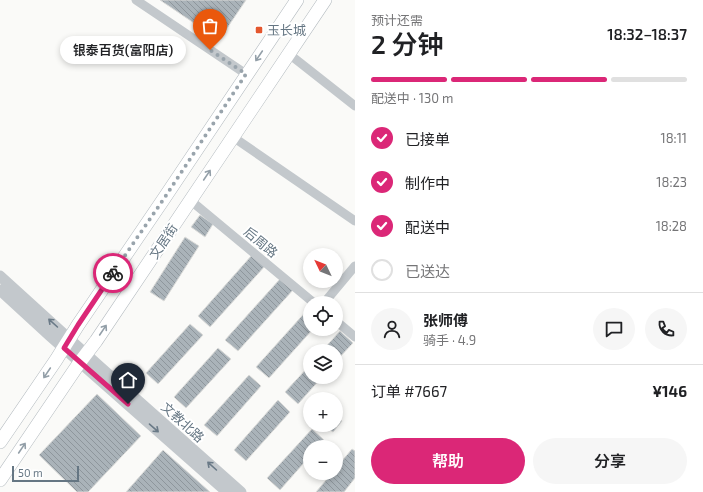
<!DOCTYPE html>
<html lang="zh">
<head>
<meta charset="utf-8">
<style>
	:root { --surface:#fff; --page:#f6f6f6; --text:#202124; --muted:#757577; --line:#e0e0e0; --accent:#db2777 }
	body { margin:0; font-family:"Exo 2","Noto Sans SC",sans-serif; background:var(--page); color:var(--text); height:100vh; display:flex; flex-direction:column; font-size:15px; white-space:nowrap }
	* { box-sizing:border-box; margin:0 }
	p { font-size:13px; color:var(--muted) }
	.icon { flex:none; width:22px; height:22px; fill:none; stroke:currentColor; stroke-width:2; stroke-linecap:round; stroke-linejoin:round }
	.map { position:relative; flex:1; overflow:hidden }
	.side { display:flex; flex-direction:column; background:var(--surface); width:348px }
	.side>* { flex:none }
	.needle { width:26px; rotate:313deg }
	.fabs { position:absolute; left:303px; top:248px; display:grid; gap:8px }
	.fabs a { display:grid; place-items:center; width:40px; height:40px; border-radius:50%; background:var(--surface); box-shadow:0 2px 6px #0003; font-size:20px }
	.scale { position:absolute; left:12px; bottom:10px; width:67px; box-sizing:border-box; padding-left:4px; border:2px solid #657683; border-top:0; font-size:11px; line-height:14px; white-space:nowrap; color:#657683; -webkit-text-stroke:3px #fff; paint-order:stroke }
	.pin { position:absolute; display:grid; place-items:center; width:34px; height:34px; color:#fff; margin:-41px -17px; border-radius:50% 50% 50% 0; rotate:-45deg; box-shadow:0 0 4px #0007 }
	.pin .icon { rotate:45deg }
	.courier { position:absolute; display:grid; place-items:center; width:40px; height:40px; margin:-20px; border:3px solid #db2777; border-radius:50%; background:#fff; color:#222; box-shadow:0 1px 5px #0007 }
	.bubble { position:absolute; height:28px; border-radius:14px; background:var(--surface); box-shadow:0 2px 6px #0003; font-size:13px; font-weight:600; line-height:28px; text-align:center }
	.summary em { font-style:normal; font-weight:600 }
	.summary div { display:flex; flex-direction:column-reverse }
	.summary { display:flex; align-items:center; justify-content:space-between; height:68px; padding:0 16px }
	h1 { font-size:26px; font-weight:600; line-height:30px }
	.bar { display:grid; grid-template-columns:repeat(4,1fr); gap:6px 4px; align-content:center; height:48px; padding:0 16px }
	.bar i { height:5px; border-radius:3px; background:var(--line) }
	.bar .active { background:var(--accent) }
	.bar p { grid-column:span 4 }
	.line { display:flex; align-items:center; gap:10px; padding:0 16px; border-top:1px solid var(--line) }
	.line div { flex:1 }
	.round { display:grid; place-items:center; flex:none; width:42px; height:42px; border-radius:21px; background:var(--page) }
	ol { padding:0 16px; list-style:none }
	li { display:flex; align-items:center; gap:12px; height:44px }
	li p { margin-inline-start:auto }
	li .icon { padding:4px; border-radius:50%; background:var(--accent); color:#fff; stroke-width:4 }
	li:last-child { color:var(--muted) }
	li i { width:22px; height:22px; border:2px solid var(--line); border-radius:50% }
	.primary-button { display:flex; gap:8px; margin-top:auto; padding:8px 16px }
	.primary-button a { flex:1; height:46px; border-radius:24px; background:var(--accent); color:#fff; font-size:16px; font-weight:600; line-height:46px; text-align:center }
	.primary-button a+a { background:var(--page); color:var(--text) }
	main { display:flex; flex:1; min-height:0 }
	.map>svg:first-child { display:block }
	.building { fill:url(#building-back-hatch); stroke:#dcdcda }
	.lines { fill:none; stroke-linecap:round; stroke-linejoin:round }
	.secondary-casing { stroke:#b3babf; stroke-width:14 }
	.minor { stroke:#c3c8cc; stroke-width:9 }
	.tertiary { stroke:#c3c8cc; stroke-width:11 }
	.secondary { stroke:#fff; stroke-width:13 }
	.oneway { stroke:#939fa8 }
	.oneway2 { stroke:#6a7a87 }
	.done { stroke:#99a4ac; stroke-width:4; stroke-dasharray:0 7.2 }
	.route { stroke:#db2777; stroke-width:5 }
	.poi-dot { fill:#e4572e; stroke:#fff; stroke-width:1.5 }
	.labels { text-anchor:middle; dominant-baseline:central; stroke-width:4; stroke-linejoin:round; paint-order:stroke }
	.poi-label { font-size:13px; fill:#657683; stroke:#fff; text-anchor:start }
	.street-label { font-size:13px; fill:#657683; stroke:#fff }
</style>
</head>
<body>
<main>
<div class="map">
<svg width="355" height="492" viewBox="0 0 355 492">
	<defs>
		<pattern id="building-back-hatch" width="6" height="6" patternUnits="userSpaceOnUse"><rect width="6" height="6" fill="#aab3b9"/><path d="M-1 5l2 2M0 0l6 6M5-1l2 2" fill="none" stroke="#8e969c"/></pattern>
	</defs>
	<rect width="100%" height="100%" fill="#fafaf8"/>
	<path class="building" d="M160 0H246L219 40Z
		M200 215 213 224 205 237 191 227Z
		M185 237 199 246 164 301 150 292Z
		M252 255 265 266 210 327 198 316Z
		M280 279 293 290 238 351 225 340Z
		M310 307V329H313L269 378 256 367Z
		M190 324 203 335 158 384 146 373Z
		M340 331 353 343 336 361V351H322Z
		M218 348 231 359 186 408 174 397Z
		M310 365V377H322L298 404 285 392Z
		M249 375 261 386 217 436 204 425Z
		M97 394 141 436 88 492H77L39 455Z
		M278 400 290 412 246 461 234 450Z
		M336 417 342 421 333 432 323 425H336Z
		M312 429 324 440 318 447H310V456L280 490 267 478Z
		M352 449 355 451V478L344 492H316L332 473H336V468Z
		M163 450 210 492H126Z"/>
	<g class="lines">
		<defs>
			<path id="secondary" d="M0 442 56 360 78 325 165 197 297 0
				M0 480 80 362 96 341 325 0"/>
		</defs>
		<use href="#secondary" class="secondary-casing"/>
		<path class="minor" d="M136 0 246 74
			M289 54 355 106
			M233 137 355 221
			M190 200 314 303
			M324 303 355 266
			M336 321 355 337"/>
		<path class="tertiary" d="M0 276 98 365 241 492
			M0 290 50 336 227 492"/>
		<use href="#secondary" class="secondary"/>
	</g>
	<defs><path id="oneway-shaft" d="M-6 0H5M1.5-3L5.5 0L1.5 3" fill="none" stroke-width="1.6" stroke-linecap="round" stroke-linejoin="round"/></defs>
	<g class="oneway">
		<use href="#oneway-shaft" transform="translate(259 56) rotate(124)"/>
		<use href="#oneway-shaft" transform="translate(207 175) rotate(-56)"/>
		<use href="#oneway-shaft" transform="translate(103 330) rotate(-56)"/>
		<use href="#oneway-shaft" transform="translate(47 373) rotate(124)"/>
		<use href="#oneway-shaft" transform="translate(22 448) rotate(-56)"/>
	</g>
	<g class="oneway2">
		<use href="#oneway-shaft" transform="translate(53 323) rotate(-138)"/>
		<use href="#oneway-shaft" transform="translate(154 428) rotate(41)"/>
		<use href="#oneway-shaft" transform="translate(212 466) rotate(-138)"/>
	</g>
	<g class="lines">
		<path class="done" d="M113 273 165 197 246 74 210 50"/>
		<path class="route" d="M113 273 78 325 64 348 128 404"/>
	</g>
	<rect class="poi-dot" x="255" y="26" width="8" height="8" rx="2"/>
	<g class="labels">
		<g class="poi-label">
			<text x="267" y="30">玉长城</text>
		</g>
		<g class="street-label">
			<text transform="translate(163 241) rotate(-56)">文居街</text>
			<text transform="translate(261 242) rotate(40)">后周路</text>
			<text transform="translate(183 422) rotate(42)">文教北路</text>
		</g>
	</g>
</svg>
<div class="fabs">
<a><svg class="needle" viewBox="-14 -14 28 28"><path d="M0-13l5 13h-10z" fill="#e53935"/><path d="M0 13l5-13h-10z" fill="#757577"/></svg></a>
<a><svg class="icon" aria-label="locate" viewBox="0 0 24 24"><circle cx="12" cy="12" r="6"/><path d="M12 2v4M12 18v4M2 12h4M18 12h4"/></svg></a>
<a><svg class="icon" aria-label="layers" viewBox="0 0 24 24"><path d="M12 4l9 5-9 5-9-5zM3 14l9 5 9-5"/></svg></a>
<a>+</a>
<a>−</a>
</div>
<div class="scale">50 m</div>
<div class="pin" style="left:210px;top:50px;background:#ea580c"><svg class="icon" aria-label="bag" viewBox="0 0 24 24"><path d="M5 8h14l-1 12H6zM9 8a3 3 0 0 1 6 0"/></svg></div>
<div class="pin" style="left:128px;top:404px;background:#1f2937"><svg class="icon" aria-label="home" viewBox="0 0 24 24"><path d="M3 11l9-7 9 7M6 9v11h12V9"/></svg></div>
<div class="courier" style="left:113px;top:273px"><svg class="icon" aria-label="bike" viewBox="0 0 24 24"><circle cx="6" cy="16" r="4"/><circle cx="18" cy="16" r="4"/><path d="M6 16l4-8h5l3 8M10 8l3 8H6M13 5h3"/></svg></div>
<div class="bubble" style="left:60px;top:36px;width:126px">银泰百货(富阳店)</div>
</div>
<section class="side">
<div class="summary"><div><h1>2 分钟</h1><p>预计还需</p></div><em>18:32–18:37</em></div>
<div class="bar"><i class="active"></i><i class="active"></i><i class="active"></i><i></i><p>配送中 · 130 m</p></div>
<ol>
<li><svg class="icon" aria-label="check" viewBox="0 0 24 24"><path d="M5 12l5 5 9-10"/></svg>已接单<p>18:11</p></li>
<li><svg class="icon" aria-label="check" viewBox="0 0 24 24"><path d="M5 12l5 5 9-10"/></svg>制作中<p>18:23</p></li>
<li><svg class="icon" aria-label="check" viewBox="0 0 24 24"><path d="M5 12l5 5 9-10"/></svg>配送中<p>18:28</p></li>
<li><i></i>已送达</li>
</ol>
<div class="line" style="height:72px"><a class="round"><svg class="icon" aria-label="person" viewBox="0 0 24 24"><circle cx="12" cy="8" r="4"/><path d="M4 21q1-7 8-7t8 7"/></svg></a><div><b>张师傅</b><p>骑手 · 4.9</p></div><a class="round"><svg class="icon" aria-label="chat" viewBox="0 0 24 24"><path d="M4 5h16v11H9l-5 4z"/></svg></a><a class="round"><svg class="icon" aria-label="phone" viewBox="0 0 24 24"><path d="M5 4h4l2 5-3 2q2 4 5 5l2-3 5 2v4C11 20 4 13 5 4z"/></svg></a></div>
<div class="line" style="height:52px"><div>订单 #7667</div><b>¥146</b></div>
<div class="primary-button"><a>帮助</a><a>分享</a></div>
</section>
</main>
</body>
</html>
